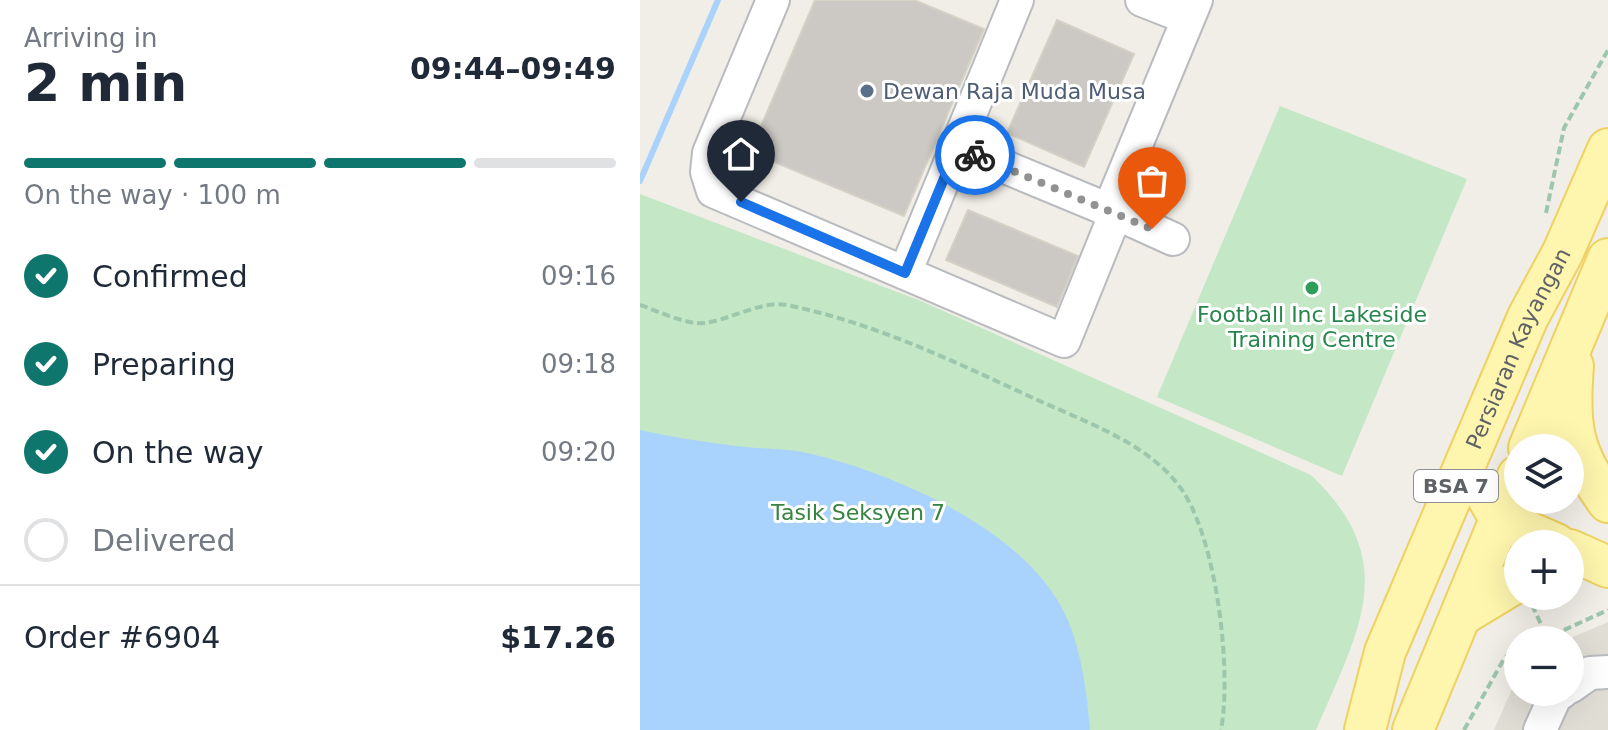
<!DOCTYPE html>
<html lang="en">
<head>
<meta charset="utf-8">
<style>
	:root { --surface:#fff; --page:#f2f2f3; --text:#1f2937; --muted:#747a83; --line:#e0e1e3; --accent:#0f766e }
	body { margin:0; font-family:"DejaVu Sans",sans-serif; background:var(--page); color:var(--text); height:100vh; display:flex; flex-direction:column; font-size:30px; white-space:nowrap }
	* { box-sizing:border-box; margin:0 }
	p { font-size:26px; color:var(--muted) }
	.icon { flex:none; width:44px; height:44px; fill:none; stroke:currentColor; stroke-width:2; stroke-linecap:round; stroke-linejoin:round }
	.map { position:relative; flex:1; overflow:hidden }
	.details { display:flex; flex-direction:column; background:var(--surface); width:640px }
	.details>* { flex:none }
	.buttons { position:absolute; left:864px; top:434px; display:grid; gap:16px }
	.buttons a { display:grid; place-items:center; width:80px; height:80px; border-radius:50%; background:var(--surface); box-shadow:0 8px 32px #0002; font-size:40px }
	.pin { position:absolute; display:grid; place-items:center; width:68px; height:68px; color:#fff; margin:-82px -34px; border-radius:50% 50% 50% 0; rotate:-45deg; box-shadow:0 0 8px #0007 }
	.pin .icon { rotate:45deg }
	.courier { position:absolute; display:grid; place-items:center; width:80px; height:80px; margin:-40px; border:6px solid #1a73e8; border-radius:50%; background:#fff; color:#222; box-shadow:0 2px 10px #0007 }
	.head em { font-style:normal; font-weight:700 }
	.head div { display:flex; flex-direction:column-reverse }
	.head { display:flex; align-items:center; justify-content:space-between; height:136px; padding:0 24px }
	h1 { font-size:52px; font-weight:700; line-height:60px }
	.bar { display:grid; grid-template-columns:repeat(4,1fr); gap:12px 8px; align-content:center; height:96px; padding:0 24px }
	.bar i { height:10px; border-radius:6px; background:var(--line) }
	.bar .on { background:var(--accent) }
	.bar p { grid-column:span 4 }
	.line { display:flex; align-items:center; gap:20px; padding:0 24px; border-top:2px solid var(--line) }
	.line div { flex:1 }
	ol { padding:0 24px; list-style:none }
	li { display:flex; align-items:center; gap:24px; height:88px }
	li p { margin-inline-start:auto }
	li .icon { padding:8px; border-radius:50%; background:var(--accent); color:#fff; stroke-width:4 }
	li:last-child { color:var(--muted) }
	li i { width:44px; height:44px; border:4px solid var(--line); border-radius:50% }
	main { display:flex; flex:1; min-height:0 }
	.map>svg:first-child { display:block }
	.education { fill:#e0ddd5 }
	.green { fill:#c4e7c6 }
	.water { fill:#a9d3fd }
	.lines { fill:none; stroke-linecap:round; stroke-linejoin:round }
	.stream { stroke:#a9d3fd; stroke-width:6 }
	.building { fill:#ccc8c4; stroke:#d5d1c5; stroke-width:2 }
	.minor-casing { stroke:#b9bbc0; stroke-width:36 }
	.major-casing { stroke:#efd160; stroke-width:44 }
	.path { stroke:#9dc7ac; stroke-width:4; stroke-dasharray:8 4; stroke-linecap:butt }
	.minor { stroke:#fff; stroke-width:32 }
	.major { stroke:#fef6ae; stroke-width:40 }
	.done { stroke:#919293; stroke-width:8; stroke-dasharray:0 14.4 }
	.route { stroke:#1a73e8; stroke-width:10 }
	.service-dot { fill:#5c6f8a; stroke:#fff; stroke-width:3 }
	.leisure-dot { fill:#2e9e5b; stroke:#fff; stroke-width:3 }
	.labels { text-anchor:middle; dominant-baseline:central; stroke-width:6; stroke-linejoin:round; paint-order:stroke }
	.shield { fill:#fff; stroke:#8e9094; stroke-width:2 }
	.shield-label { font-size:20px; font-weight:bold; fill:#5e6166 }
	.service-label { font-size:22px; fill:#4e5e75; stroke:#fff; text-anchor:start }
	.leisure-label { font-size:22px; fill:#27864d; stroke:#fff }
	.street-label { font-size:22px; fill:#5e6166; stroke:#fff }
	.park-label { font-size:22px; fill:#378440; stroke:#fff }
</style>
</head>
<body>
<main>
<section class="details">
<div class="head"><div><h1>2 min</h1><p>Arriving in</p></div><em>09:44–09:49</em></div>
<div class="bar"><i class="on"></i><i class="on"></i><i class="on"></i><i></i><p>On the way · 100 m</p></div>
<ol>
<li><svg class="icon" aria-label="check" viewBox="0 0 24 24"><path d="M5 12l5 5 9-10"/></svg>Confirmed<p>09:16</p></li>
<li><svg class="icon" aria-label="check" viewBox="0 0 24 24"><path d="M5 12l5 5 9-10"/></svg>Preparing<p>09:18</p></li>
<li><svg class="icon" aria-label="check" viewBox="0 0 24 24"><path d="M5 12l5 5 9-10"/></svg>On the way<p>09:20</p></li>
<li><i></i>Delivered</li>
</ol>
<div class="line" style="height:104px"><div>Order #6904</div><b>$17.26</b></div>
</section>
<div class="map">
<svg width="968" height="730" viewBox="0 0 968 730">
	<rect width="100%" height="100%" fill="#f0eee6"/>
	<path class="education" d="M968 622V730H854L878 675V692H930V640H926Z"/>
	<path class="green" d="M640 106 827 179 702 476 517 397Z
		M0 194 281 301 671 475C763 562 718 631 676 730H0Z"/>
	<path class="water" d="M0 430C32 437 64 442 96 446 118 449 141 448 162 452 248 470 383 528 424 612 441 646 447 692 450 730H0Z"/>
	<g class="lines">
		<path class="stream" d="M0 181 78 0"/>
	</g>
	<path class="building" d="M175 0H274L344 29 264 216 110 152Z
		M417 20 494 54 444 167 367 133Z
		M328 210 438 256 417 307 306 260Z"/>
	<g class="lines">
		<defs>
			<path id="minor" d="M133 0 69 153 67 172 73 191 424 341 471 225 469 210 317 147
				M502 0 548 18
				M533 239 469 210 556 0
				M265 273 377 0
				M930 687 950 673 968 672
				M900 730 915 697 922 692"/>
			<g id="major">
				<path d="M933 366C928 427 932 452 968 502"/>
				<path d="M889 448 968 259"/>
				<path d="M848 498 861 520 916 544"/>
				<path d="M930 550 968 567"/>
				<path d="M822 615 878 581"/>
				<path id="s1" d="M725 730 745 652 888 317 923 252 968 149"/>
				<path d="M773 730 878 476"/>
			</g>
		</defs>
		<use href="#minor" class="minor-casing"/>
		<use href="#major" class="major-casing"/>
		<path class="path" d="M906 213 924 128 968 50
			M0 305C18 311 46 325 64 323 90 320 122 300 147 305 234 323 311 360 391 397 442 421 512 443 544 493 577 545 592 671 581 730
			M892 605 907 637
			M902 640 968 610
			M824 730 865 657 878 651"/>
		<use href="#minor" class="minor"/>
		<use href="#major" class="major"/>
	</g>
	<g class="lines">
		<path class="done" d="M335 155 512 229"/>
		<path class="route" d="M101 202 265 273 317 147 335 155"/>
	</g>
	<circle class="service-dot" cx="227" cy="91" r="8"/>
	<circle class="leisure-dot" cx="672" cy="288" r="8"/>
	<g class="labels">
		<rect class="shield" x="774" y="470" width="84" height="32" rx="6"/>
		<g class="shield-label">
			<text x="816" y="486">BSA 7</text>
		</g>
		<g class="service-label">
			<text x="243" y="91">Dewan Raja Muda Musa</text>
		</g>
		<g class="leisure-label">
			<text x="672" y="314">Football Inc Lakeside<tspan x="672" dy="25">Training Centre</tspan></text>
		</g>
		<g class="street-label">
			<text stroke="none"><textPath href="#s1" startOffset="412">Persiaran Kayangan</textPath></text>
		</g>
		<g class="park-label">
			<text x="218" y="512">Tasik Seksyen 7</text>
		</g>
	</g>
</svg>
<div class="buttons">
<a><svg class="icon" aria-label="layers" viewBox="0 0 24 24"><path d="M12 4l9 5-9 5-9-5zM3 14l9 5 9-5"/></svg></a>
<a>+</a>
<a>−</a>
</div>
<div class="pin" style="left:512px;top:229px;background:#ea580c"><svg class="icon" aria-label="bag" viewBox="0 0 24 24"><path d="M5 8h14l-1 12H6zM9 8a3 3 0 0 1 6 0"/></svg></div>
<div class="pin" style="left:101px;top:202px;background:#1f2937"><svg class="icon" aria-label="home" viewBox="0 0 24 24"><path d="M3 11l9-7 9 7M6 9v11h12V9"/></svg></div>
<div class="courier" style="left:335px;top:155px"><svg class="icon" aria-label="bike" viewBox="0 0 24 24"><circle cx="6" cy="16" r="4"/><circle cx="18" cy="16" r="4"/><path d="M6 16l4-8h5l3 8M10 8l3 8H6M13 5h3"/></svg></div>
</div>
</main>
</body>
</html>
